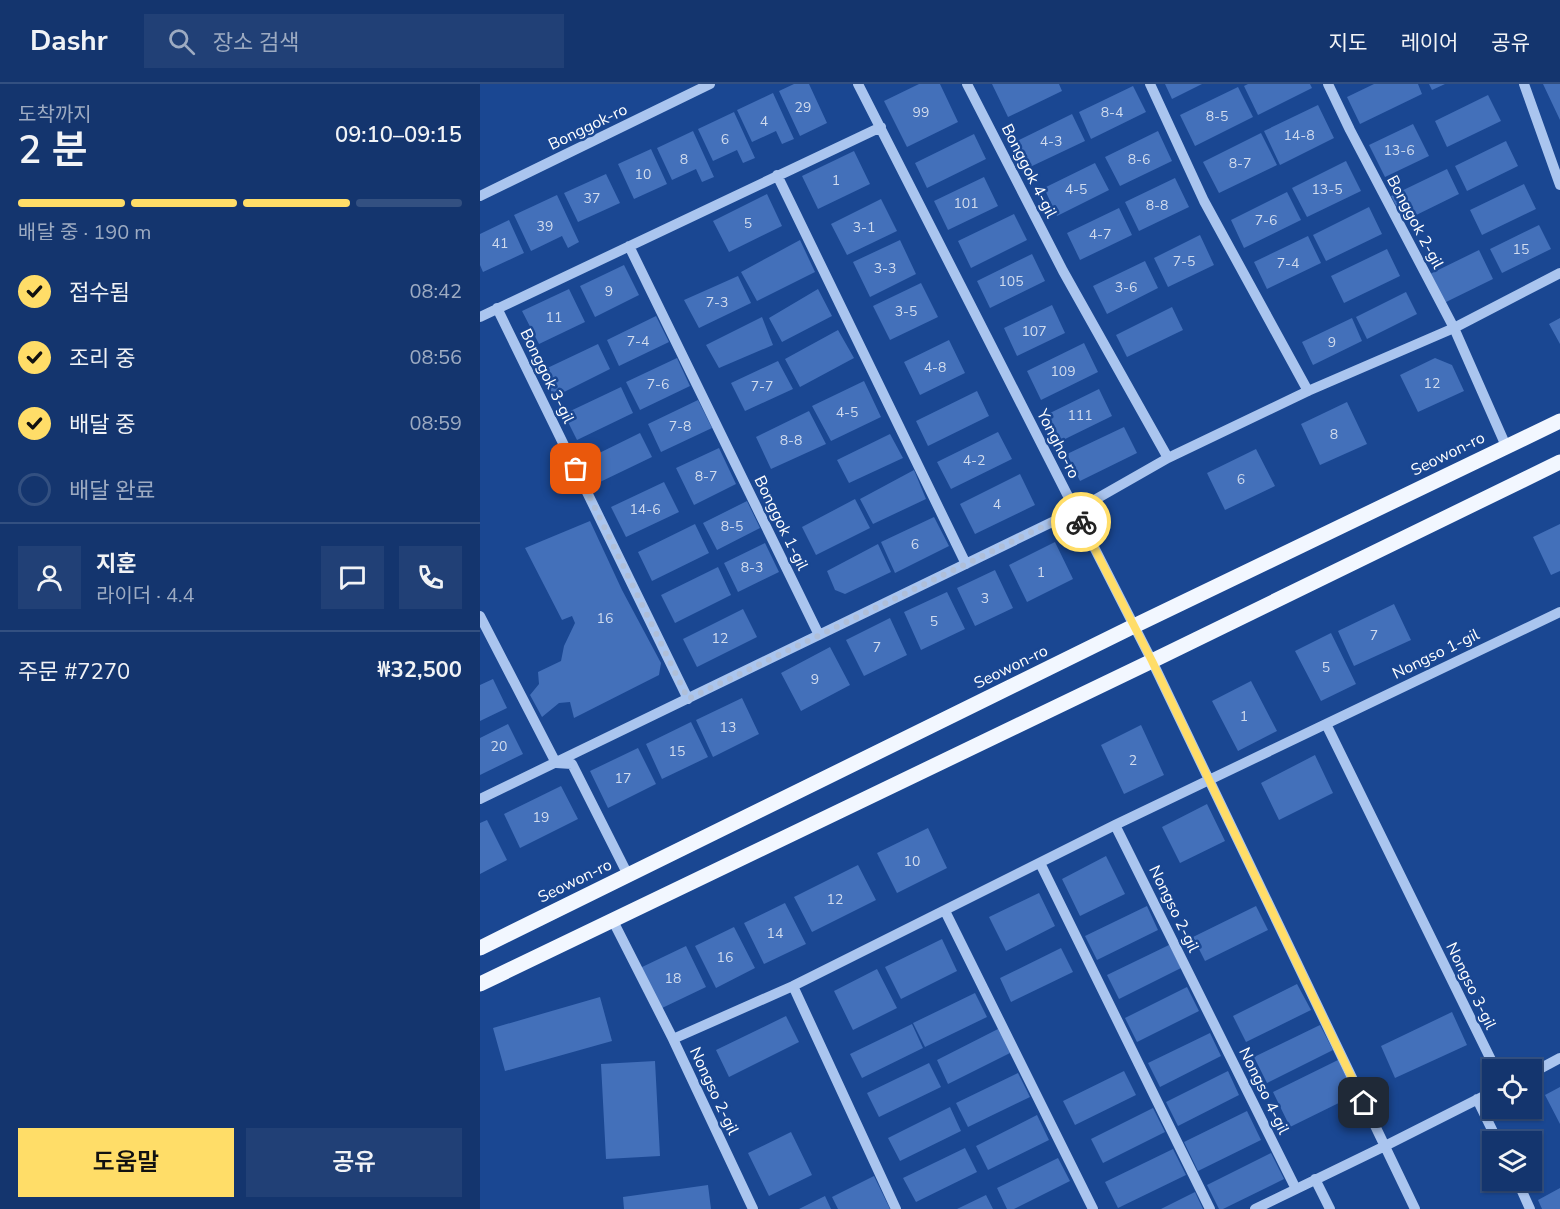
<!DOCTYPE html>
<html lang="ko">
<head>
<meta charset="utf-8">
<style>
	:root { --surface:#14356e; --page:#214076; --text:#f1f3f6; --muted:#9dabc2; --line:#335081; --accent:#ffdd68 }
	body { margin:0; font-family:"Nunito Sans","Noto Sans KR",sans-serif; background:var(--page); color:var(--text); height:100vh; display:flex; flex-direction:column; font-size:22px; white-space:nowrap }
	* { box-sizing:border-box; margin:0 }
	p { font-size:20px; color:var(--muted) }
	.icon { flex:none; width:33px; height:33px; fill:none; stroke:currentColor; stroke-width:2; stroke-linecap:round; stroke-linejoin:round }
	.map { position:relative; flex:1; overflow:hidden }
	.details { display:flex; flex-direction:column; background:var(--surface); width:480px }
	.details>* { flex:none }
	.fabs { position:absolute; left:1002px; top:975px; display:grid; gap:12px }
	.fabs a { display:grid; place-items:center; width:60px; height:60px; border-radius:0px; background:var(--surface); box-shadow:0 2px 4px #0004,0 0 0 2px var(--line); font-size:30px }
	.pin { position:absolute; display:grid; place-items:center; width:51px; height:51px; color:#fff; margin:-26px; border-radius:12px; box-shadow:0 3px 9px #0006 }
	.courier { position:absolute; display:grid; place-items:center; width:60px; height:60px; margin:-30px; border:4px solid #ffdd68; border-radius:50%; background:#fff; color:#222; box-shadow:0 2px 8px #0007 }
	.head em { font-style:normal; font-weight:600 }
	.head div { display:flex; flex-direction:column-reverse }
	.head { display:flex; align-items:center; justify-content:space-between; height:102px; padding:0 18px }
	h1 { font-size:39px; font-weight:600; line-height:45px }
	.bar { display:grid; grid-template-columns:repeat(4,1fr); gap:9px 6px; align-content:center; height:72px; padding:0 18px }
	.bar i { height:8px; border-radius:4px; background:var(--line) }
	.bar .selected { background:var(--accent) }
	.bar p { grid-column:span 4 }
	.line { display:flex; align-items:center; gap:15px; padding:0 18px; border-top:2px solid var(--line) }
	.line div { flex:1 }
	.round { display:grid; place-items:center; flex:none; width:63px; height:63px; border-radius:0px; background:var(--page) }
	ol { padding:0 18px; list-style:none }
	li { display:flex; align-items:center; gap:18px; height:66px }
	li p { margin-inline-start:auto }
	li .icon { padding:6px; border-radius:50%; background:var(--accent); color:#111; stroke-width:4 }
	li:last-child { color:var(--muted) }
	li i { width:33px; height:33px; border:3px solid var(--line); border-radius:50% }
	.primary-button { display:flex; gap:12px; margin-top:auto; padding:12px 18px }
	.primary-button a { flex:1; height:69px; border-radius:0px; background:var(--accent); color:#111; font-size:24px; font-weight:600; line-height:69px; text-align:center }
	.primary-button a+a { background:var(--page); color:var(--text) }
	header { display:flex; align-items:center; gap:36px; box-sizing:border-box; height:84px; padding:0 30px; background:var(--surface); border-bottom:2px solid var(--line) }
	header strong { font-size:28px }
	nav { display:flex; gap:33px; margin-inline-start:auto; font-size:21px }
	.search { width:420px; height:54px; background:var(--page); display:flex; align-items:center; gap:15px; box-sizing:border-box; padding:0 21px; border-radius:0px; color:var(--muted); font-size:22px }
	main { display:flex; flex:1; min-height:0 }
	.map>svg:first-child { display:block }
	.building { fill:#4370ba }
	.lines { fill:none; stroke-linecap:round; stroke-linejoin:round }
	.minor { stroke:#aac5ef; stroke-width:10 }
	.major { stroke:#f2f7ff; stroke-width:15 }
	.done { stroke:#afbfd9; stroke-width:6; stroke-dasharray:0 10.8 }
	.route { stroke:#ffdd68; stroke-width:8 }
	.labels { text-anchor:middle; dominant-baseline:central; stroke-width:5; stroke-linejoin:round; paint-order:stroke }
	.number-label { font-size:14px; fill:#d0dbee }
	.street-label { font-size:16px; fill:#fff; stroke:#1a4792 }
</style>
</head>
<body>
<header>
<strong>Dashr</strong>
<div class="search"><svg class="icon" aria-label="search" viewBox="0 0 24 24"><circle cx="10" cy="10" r="6"/><path d="M15 15l6 6"/></svg>장소 검색</div>
<nav><a>지도</a><a>레이어</a><a>공유</a></nav>
</header>
<main>
<section class="details">
<div class="head"><div><h1>2 분</h1><p>도착까지</p></div><em>09:10–09:15</em></div>
<div class="bar"><i class="selected"></i><i class="selected"></i><i class="selected"></i><i></i><p>배달 중 · 190 m</p></div>
<ol>
<li><svg class="icon" aria-label="check" viewBox="0 0 24 24"><path d="M5 12l5 5 9-10"/></svg>접수됨<p>08:42</p></li>
<li><svg class="icon" aria-label="check" viewBox="0 0 24 24"><path d="M5 12l5 5 9-10"/></svg>조리 중<p>08:56</p></li>
<li><svg class="icon" aria-label="check" viewBox="0 0 24 24"><path d="M5 12l5 5 9-10"/></svg>배달 중<p>08:59</p></li>
<li><i></i>배달 완료</li>
</ol>
<div class="line" style="height:108px"><a class="round"><svg class="icon" aria-label="person" viewBox="0 0 24 24"><circle cx="12" cy="8" r="4"/><path d="M4 21q1-7 8-7t8 7"/></svg></a><div><b>지훈</b><p>라이더 · 4.4</p></div><a class="round"><svg class="icon" aria-label="chat" viewBox="0 0 24 24"><path d="M4 5h16v11H9l-5 4z"/></svg></a><a class="round"><svg class="icon" aria-label="phone" viewBox="0 0 24 24"><path d="M5 4h4l2 5-3 2q2 4 5 5l2-3 5 2v4C11 20 4 13 5 4z"/></svg></a></div>
<div class="line" style="height:78px"><div>주문 #7270</div><b>₩32,500</b></div>
<div class="primary-button"><a>도움말</a><a>공유</a></div>
</section>
<div class="map">
<svg width="1080" height="1125" viewBox="0 0 1080 1125">
	<rect width="100%" height="100%" fill="#1a4792"/>
	<path class="building" d="M314 0H329L347 39 320 52 299 7Z
		M439 0H460L478 38 427 63 404 17Z
		M512 0H579L582 7 528 33Z
		M685 0H722L692 15Z
		M768 0H830L832 4 778 31 764 2Z
		M894 0H938L942 10 880 40 867 13Z
		M949 0H965L952 6Z
		M1063 0H1080V36Z
		M653 2 666 28 611 55 599 28Z
		M758 3 773 33 715 62 700 31Z
		M293 9 314 55 302 60 296 47 272 58 257 26Z
		M1008 11 1021 37 967 63 955 37Z
		M838 21 854 54 800 81 784 47Z
		M254 28 275 74 263 79 257 66 233 77 218 45Z
		M592 30 605 57 550 83 537 57Z
		M933 40 949 72 905 93 889 61Z
		M213 47 234 93 222 98 216 85 192 96 177 64Z
		M678 47 692 77 640 102 625 73Z
		M781 49 797 81 739 109 723 78Z
		M494 50 506 75 447 104 435 79Z
		M1026 57 1038 82 987 107 975 82Z
		M171 65 187 100 154 115 138 80Z
		M374 67 390 100 338 125 322 92Z
		M866 77 881 107 827 133 812 104Z
		M615 79 629 106 577 132 564 104Z
		M967 85 979 110 924 137 911 112Z
		M126 90 140 119 98 138 84 109Z
		M504 93 518 122 468 146 454 117Z
		M695 94 709 123 659 147 645 118Z
		M1044 100 1056 125 1002 151 990 126Z
		M807 108 821 136 764 164 751 136Z
		M287 110 302 142 249 168 233 137Z
		M77 111 99 158 88 164 82 152 51 167 34 131Z
		M401 115 417 147 367 171 351 140Z
		M889 123 902 150 846 177 833 151Z
		M639 124 652 151 600 176 587 149Z
		M534 130 547 156 491 184 478 157Z
		M29 136 44 169 3 188 0 181V150Z
		M1059 141 1071 165 1022 189 1010 165Z
		M720 151 734 181 688 203 674 174Z
		M828 152 841 179 787 205 774 178Z
		M320 156 335 188 277 217 261 188Z
		M420 156 436 190 390 213 373 178Z
		M907 165 920 192 864 219 851 192Z
		M999 166 1013 195 964 219 950 190Z
		M552 170 565 197 510 224 497 197Z
		M665 177 678 204 627 230 613 202Z
		M144 181 159 211 115 233 100 202Z
		M258 192 271 219 219 244 204 216Z
		M441 199 458 233 410 256 393 222Z
		M89 205 105 238 59 260 42 227Z
		M338 205 352 232 302 258 289 234Z
		M926 208 937 230 887 255 876 233Z
		M572 221 585 249 537 272 524 244Z
		M692 223 703 246 647 273 636 251Z
		M176 232 189 258 139 282 127 256Z
		M282 233 293 261 239 284 226 261Z
		M872 234 882 257 833 281 822 258Z
		M1080 234V260L1069 240Z
		M358 246 374 274 320 303 305 275Z
		M469 256 485 289 440 311 424 278Z
		M604 259 618 288 561 316 547 287Z
		M118 260 130 285 74 313 61 287Z
		M197 274 210 302 160 326 146 298Z
		M955 274 972 281 984 307 938 328 920 291Z
		M298 277 313 305 265 327 251 299Z
		M384 297 401 333 351 357 332 322Z
		M141 303 153 329 97 356 84 330Z
		M619 305 632 332 581 357 568 330Z
		M497 307 509 332 448 362 436 337Z
		M218 316 232 344 181 368 168 340Z
		M867 318 887 360 840 381 821 340Z
		M329 327 346 360 291 385 276 353Z
		M644 343 657 369 600 397 587 370Z
		M518 348 532 375 471 405 457 378Z
		M160 349 172 373 120 398 109 374Z
		M410 350 423 374 369 399 357 376Z
		M239 364 256 400 214 421 196 384Z
		M776 365 795 402 745 426 727 389Z
		M434 386 446 415 393 440 380 415Z
		M540 390 555 421 495 450 480 420Z
		M184 398 199 428 146 453 131 423Z
		M375 415 390 444 336 471 322 443Z
		M267 417 280 444 237 466 223 439Z
		M454 433 469 462 415 489 401 458Z
		M110 437 142 506 181 579 179 591 94 634 90 618 79 619 62 633 50 611 59 600 58 588 81 577 84 562 95 539 92 532 82 536 45 464Z
		M215 440 229 469 172 497 158 468Z
		M1080 440V487L1071 491 1053 453Z
		M575 458 593 495 547 518 529 481Z
		M285 459 299 488 258 508 244 479Z
		M398 460 411 488 365 510 355 506 347 487Z
		M238 483 251 511 195 539 181 511Z
		M515 486 533 524 495 542 477 504Z
		M467 508 485 545 441 566 424 528Z
		M914 520 931 556 874 582 858 547Z
		M263 525 277 553 217 583 203 555Z
		M410 534 427 571 384 592 366 556Z
		M851 549 876 600 841 617 815 567Z
		M350 563 370 601 321 627 301 589Z
		M13 595 27 624 0 637V601Z
		M771 597 797 647 758 667 732 617Z
		M262 614 279 650 233 673 216 636Z
		M211 638 228 673 182 695 166 660Z
		M28 640 43 670 0 691V654Z
		M661 641 684 691 644 710 621 661Z
		M158 664 176 700 128 724 110 687Z
		M835 671 853 709 799 736 781 699Z
		M81 702 98 735 40 764 24 730Z
		M727 720 745 757 700 779 682 743Z
		M7 736 27 776 0 790V739Z
		M448 744 467 784 417 809 397 769Z
		M626 772 645 810 600 832 582 795Z
		M378 781 396 816 332 848 314 813Z
		M559 809 575 842 526 867 509 833Z
		M305 819 326 860 284 880 264 839Z
		M667 822 678 846 617 876 605 852Z
		M776 822 788 846 725 877 713 853Z
		M254 843 275 884 236 904 215 862Z
		M462 855 477 887 421 915 405 883Z
		M689 861 701 884 639 915 627 891Z
		M206 862 226 903 180 925 160 884Z
		M581 864 593 888 531 918 520 894Z
		M397 885 417 924 373 946 354 907Z
		M817 900 831 926 766 958 753 932Z
		M707 903 719 927 657 958 645 934Z
		M495 909 507 933 445 963 433 939Z
		M120 913 132 957 25 987 13 944Z
		M972 928 987 961 915 994 901 962Z
		M306 932 319 958 249 993 236 966Z
		M432 940 443 964 382 994 370 970Z
		M840 941 853 966 787 999 774 973Z
		M518 945 530 969 468 1000 457 976Z
		M730 949 741 972 680 1003 668 979Z
		M858 976 875 1011 810 1043 793 1008Z
		M175 977 180 1072 126 1075 121 980Z
		M449 979 461 1003 399 1033 387 1009Z
		M644 987 656 1011 595 1041 583 1017Z
		M748 987 759 1011 698 1042 686 1018Z
		M538 989 550 1013 488 1043 476 1019Z
		M1080 1003V1040L1065 1011Z
		M470 1023 481 1047 420 1077 408 1054Z
		M673 1024 685 1048 623 1079 611 1055Z
		M767 1027 781 1056 718 1087 704 1058Z
		M557 1031 569 1056 508 1086 496 1062Z
		M311 1048 332 1091 289 1112 268 1069Z
		M485 1064 497 1088 436 1118 423 1094Z
		M693 1065 706 1091 638 1124 625 1098Z
		M791 1069 804 1095 743 1125H739L727 1101Z
		M578 1074 590 1097 534 1125H527L517 1104Z
		M394 1092 410 1125H358L352 1113Z
		M228 1101 231 1125H144L143 1113Z
		M1080 1104V1125H1062L1058 1116Z
		M715 1108 723 1125H681Z
		M506 1111 513 1125H477Z
		M345 1112 351 1125H319Z"/>
	<g class="lines">
		<path class="minor" d="M378 0 672 577 935 1125
			M487 0 583 187 688 374
			M670 0 724 117 828 307
			M848 0 870 46 974 244 1026 362
			M1044 0 1080 101
			M297 91 486 480
			M0 112 230 0
			M149 162 339 551
			M17 224 208 615
			M0 233 401 43
			M0 532 76 679
			M846 640 1016 986
			M76 679 92 680 148 791
			M0 715 595 427 688 374 828 307 974 244 1080 189
			M635 741 816 1105
			M560 779 730 1125
			M465 827 613 1125
			M132 835 193 955 273 1125
			M313 902 416 1125
			M193 955 313 902 635 741 1080 528
			M1052 989 1080 974
			M997 1015 1018 1058
			M835 1095 850 1125
			M1037 1096 1050 1125
			M775 1125 905 1062 1012 1008"/>
		<path class="major" d="M0 864 654 542 1080 337
			M0 900 672 577 1080 378"/>
	</g>
	<g class="lines">
		<path class="done" d="M96 385 208 615 595 427 601 438"/>
		<path class="route" d="M601 438 672 577 884 1019"/>
	</g>
	<g class="labels">
		<g class="number-label">
			<text x="323" y="23">29</text>
			<text x="441" y="28">99</text>
			<text x="632" y="28">8-4</text>
			<text x="737" y="32">8-5</text>
			<text x="284" y="37">4</text>
			<text x="819" y="51">14-8</text>
			<text x="245" y="55">6</text>
			<text x="571" y="57">4-3</text>
			<text x="919" y="66">13-6</text>
			<text x="204" y="75">8</text>
			<text x="659" y="75">8-6</text>
			<text x="760" y="79">8-7</text>
			<text x="163" y="90">10</text>
			<text x="356" y="96">1</text>
			<text x="596" y="105">4-5</text>
			<text x="847" y="105">13-5</text>
			<text x="112" y="114">37</text>
			<text x="486" y="119">101</text>
			<text x="677" y="121">8-8</text>
			<text x="786" y="136">7-6</text>
			<text x="268" y="139">5</text>
			<text x="65" y="142">39</text>
			<text x="384" y="143">3-1</text>
			<text x="620" y="150">4-7</text>
			<text x="20" y="159">41</text>
			<text x="1041" y="165">15</text>
			<text x="704" y="177">7-5</text>
			<text x="808" y="179">7-4</text>
			<text x="405" y="184">3-3</text>
			<text x="531" y="197">105</text>
			<text x="646" y="203">3-6</text>
			<text x="129" y="207">9</text>
			<text x="237" y="218">7-3</text>
			<text x="426" y="227">3-5</text>
			<text x="74" y="233">11</text>
			<text x="554" y="247">107</text>
			<text x="158" y="257">7-4</text>
			<text x="852" y="258">9</text>
			<text x="455" y="283">4-8</text>
			<text x="583" y="287">109</text>
			<text x="952" y="299">12</text>
			<text x="178" y="300">7-6</text>
			<text x="282" y="302">7-7</text>
			<text x="367" y="328">4-5</text>
			<text x="600" y="331">111</text>
			<text x="200" y="342">7-8</text>
			<text x="854" y="350">8</text>
			<text x="311" y="356">8-8</text>
			<text x="494" y="376">4-2</text>
			<text x="226" y="392">8-7</text>
			<text x="761" y="395">6</text>
			<text x="517" y="420">4</text>
			<text x="165" y="425">14-6</text>
			<text x="252" y="442">8-5</text>
			<text x="435" y="460">6</text>
			<text x="272" y="483">8-3</text>
			<text x="561" y="488">1</text>
			<text x="505" y="514">3</text>
			<text x="125" y="534">16</text>
			<text x="454" y="537">5</text>
			<text x="894" y="551">7</text>
			<text x="240" y="554">12</text>
			<text x="397" y="563">7</text>
			<text x="846" y="583">5</text>
			<text x="335" y="595">9</text>
			<text x="764" y="632">1</text>
			<text x="248" y="643">13</text>
			<text x="19" y="662">20</text>
			<text x="197" y="667">15</text>
			<text x="653" y="676">2</text>
			<text x="143" y="694">17</text>
			<text x="61" y="733">19</text>
			<text x="432" y="777">10</text>
			<text x="355" y="815">12</text>
			<text x="295" y="849">14</text>
			<text x="245" y="873">16</text>
			<text x="193" y="894">18</text>
		</g>
		<g class="street-label">
			<text transform="translate(108 43) rotate(-26)">Bonggok-ro</text>
			<text transform="translate(549 87) rotate(63)">Bonggok 4-gil</text>
			<text transform="translate(935 138) rotate(62)">Bonggok 2-gil</text>
			<text transform="translate(67 292) rotate(64)">Bonggok 3-gil</text>
			<text transform="translate(578 360) rotate(63)">Yongho-ro</text>
			<text transform="translate(968 370) rotate(-26)">Seowon-ro</text>
			<text transform="translate(301 439) rotate(64)">Bonggok 1-gil</text>
			<text transform="translate(956 570) rotate(-26)">Nongso 1-gil</text>
			<text transform="translate(531 583) rotate(-26)">Seowon-ro</text>
			<text transform="translate(95 797) rotate(-26)">Seowon-ro</text>
			<text transform="translate(694 825) rotate(64)">Nongso 2-gil</text>
			<text transform="translate(991 902) rotate(64)">Nongso 3-gil</text>
			<text transform="translate(234 1007) rotate(65)">Nongso 2-gil</text>
			<text transform="translate(784 1007) rotate(64)">Nongso 4-gil</text>
		</g>
	</g>
</svg>
<div class="fabs">
<a><svg class="icon" aria-label="locate" viewBox="0 0 24 24"><circle cx="12" cy="12" r="6"/><path d="M12 2v4M12 18v4M2 12h4M18 12h4"/></svg></a>
<a><svg class="icon" aria-label="layers" viewBox="0 0 24 24"><path d="M12 4l9 5-9 5-9-5zM3 14l9 5 9-5"/></svg></a>
</div>
<div class="pin" style="left:96px;top:385px;background:#ea580c"><svg class="icon" aria-label="bag" viewBox="0 0 24 24"><path d="M5 8h14l-1 12H6zM9 8a3 3 0 0 1 6 0"/></svg></div>
<div class="pin" style="left:884px;top:1019px;background:#1f2937"><svg class="icon" aria-label="home" viewBox="0 0 24 24"><path d="M3 11l9-7 9 7M6 9v11h12V9"/></svg></div>
<div class="courier" style="left:601px;top:438px"><svg class="icon" aria-label="bike" viewBox="0 0 24 24"><circle cx="6" cy="16" r="4"/><circle cx="18" cy="16" r="4"/><path d="M6 16l4-8h5l3 8M10 8l3 8H6M13 5h3"/></svg></div>
</div>
</main>
</body>
</html>
